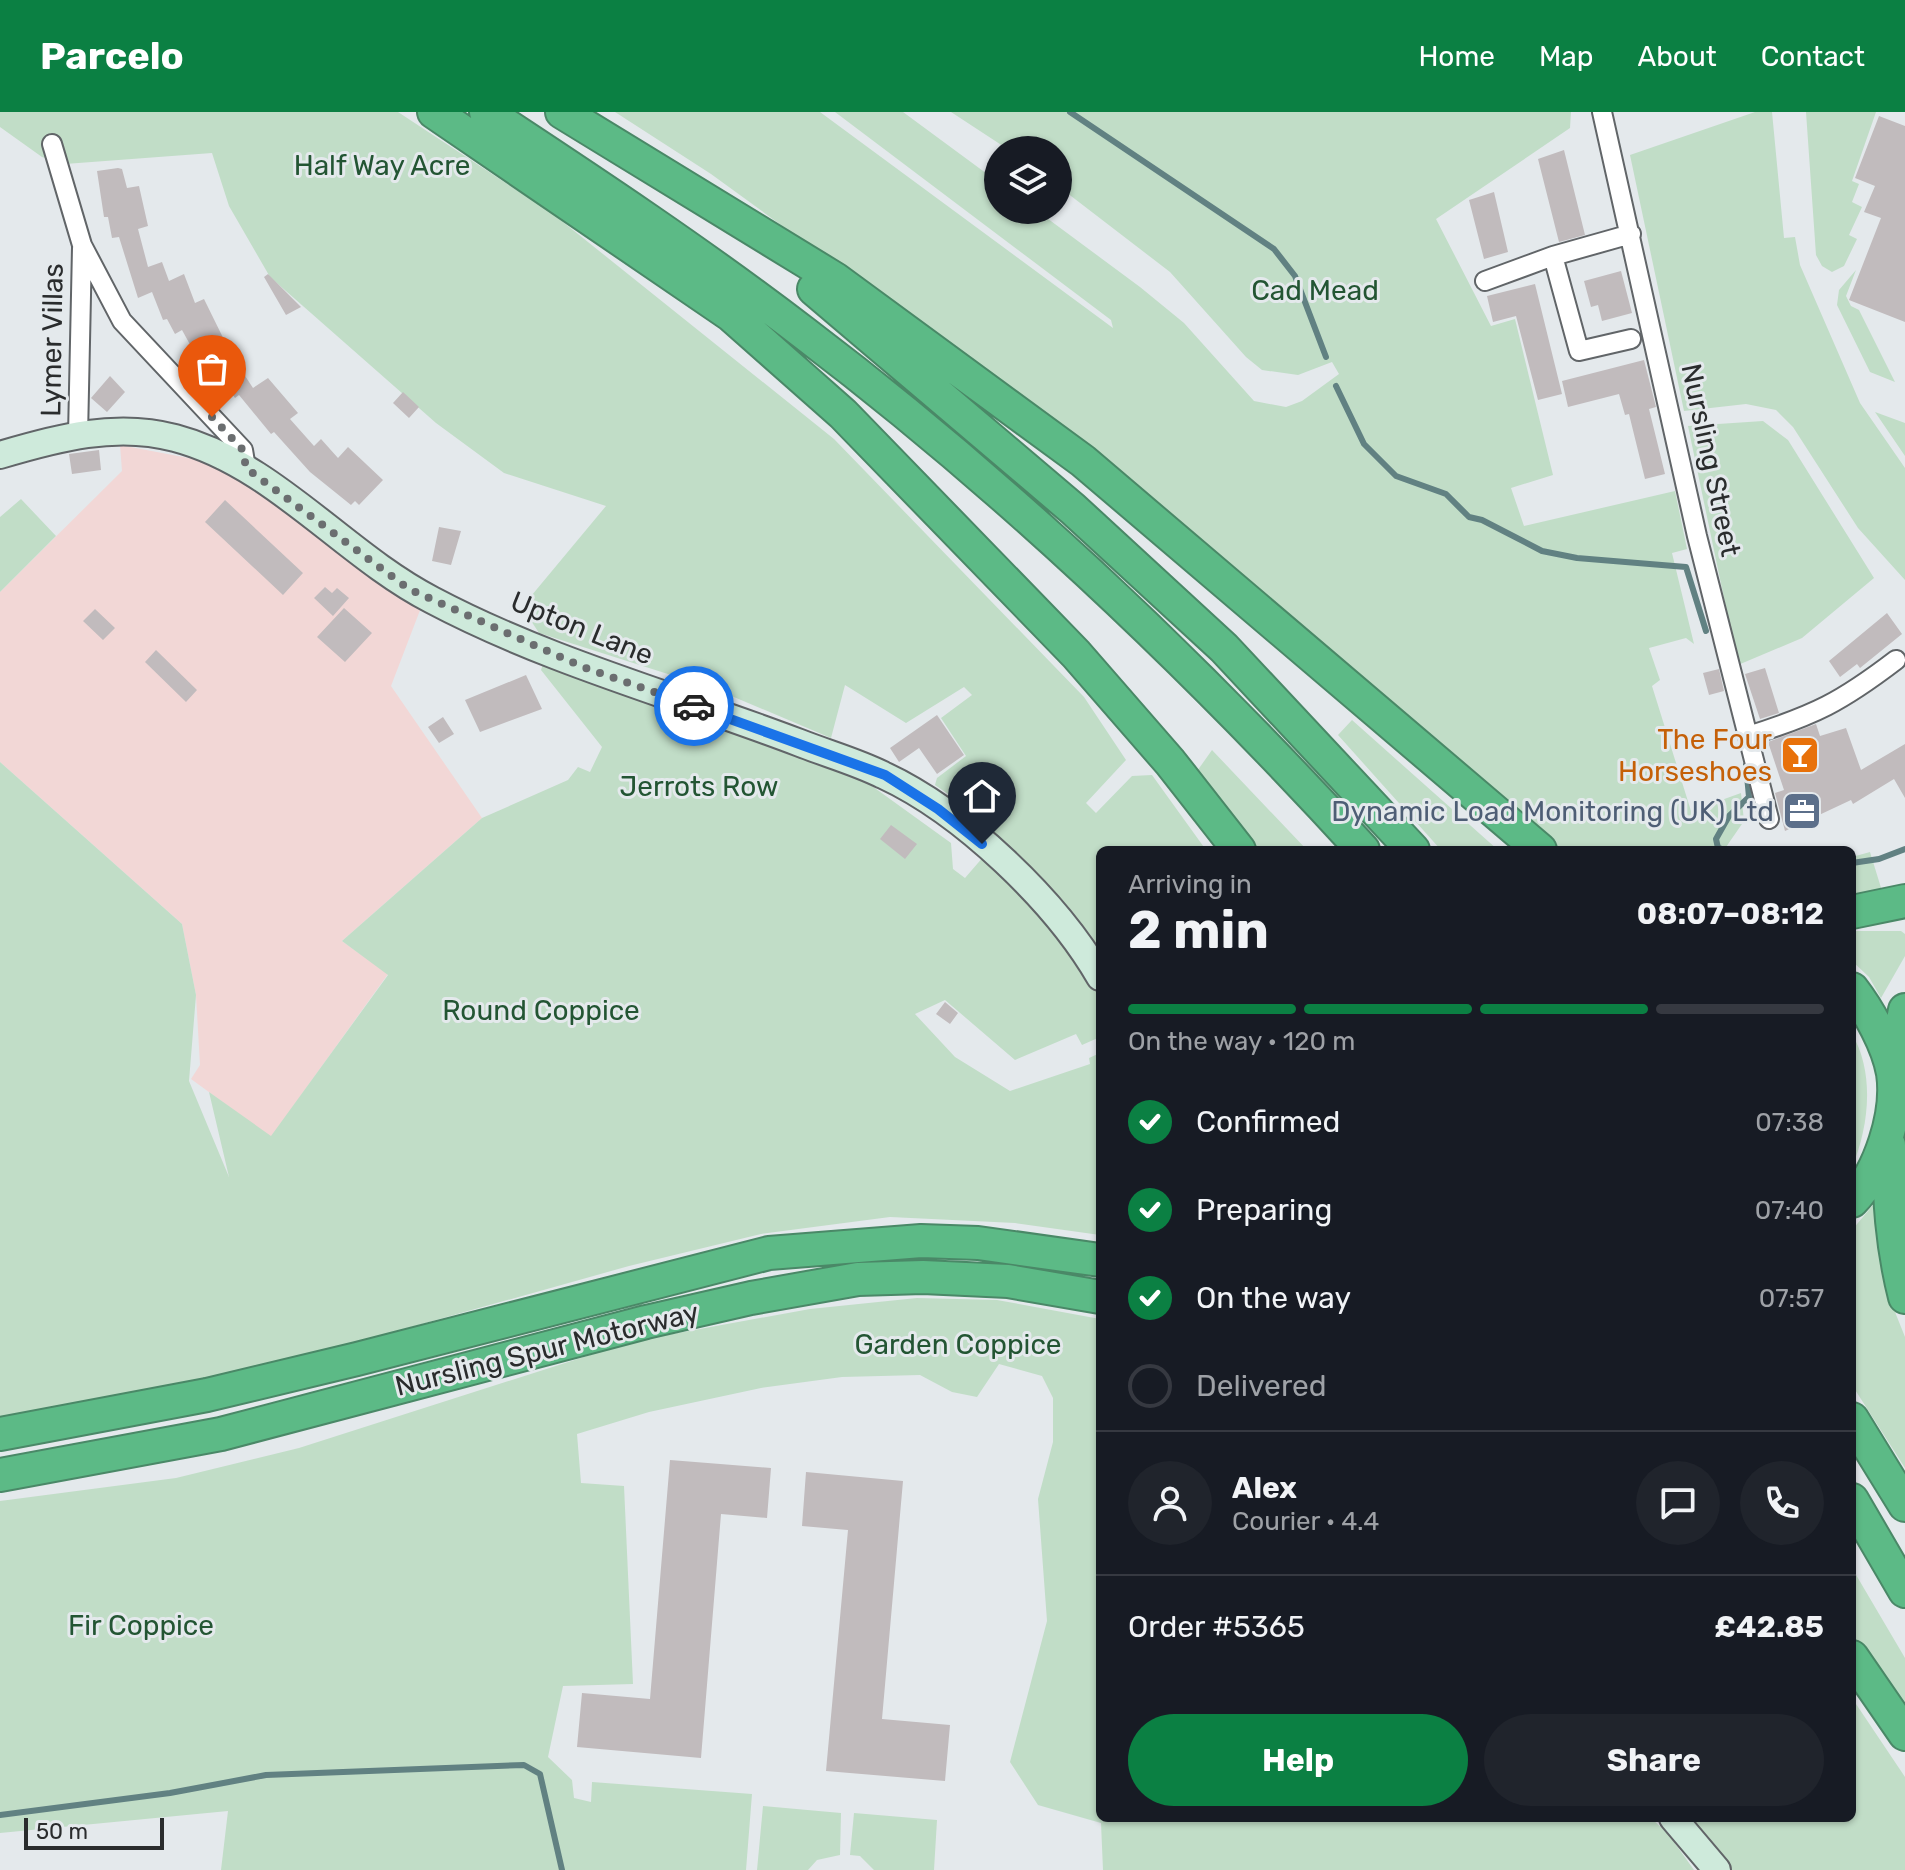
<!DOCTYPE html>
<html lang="en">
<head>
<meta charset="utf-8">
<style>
	:root { --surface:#171b24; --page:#20242c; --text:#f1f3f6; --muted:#9ea1a6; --line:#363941; --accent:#0b8043 }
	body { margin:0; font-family:Rubik,sans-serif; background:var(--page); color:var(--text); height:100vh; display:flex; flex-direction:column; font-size:30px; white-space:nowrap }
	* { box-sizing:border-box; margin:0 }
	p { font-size:26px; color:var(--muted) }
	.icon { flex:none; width:44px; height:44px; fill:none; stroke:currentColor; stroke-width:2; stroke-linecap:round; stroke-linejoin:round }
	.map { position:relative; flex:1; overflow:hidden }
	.panel { position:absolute; left:1096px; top:734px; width:760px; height:976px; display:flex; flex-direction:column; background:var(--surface); border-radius:12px; box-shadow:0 2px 6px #0004 }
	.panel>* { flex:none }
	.fabs { position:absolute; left:984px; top:24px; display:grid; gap:16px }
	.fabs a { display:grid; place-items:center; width:88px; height:88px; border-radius:50%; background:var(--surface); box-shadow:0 2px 6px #0004; font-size:40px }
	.scale { position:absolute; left:24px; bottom:20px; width:140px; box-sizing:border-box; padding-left:8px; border:4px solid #2a2c2d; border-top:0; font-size:22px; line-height:28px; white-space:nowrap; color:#2a2c2d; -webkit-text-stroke:6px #e4e9ec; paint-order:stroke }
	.pin { position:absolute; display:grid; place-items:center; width:68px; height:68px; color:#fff; margin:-82px -34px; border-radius:50% 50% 50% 0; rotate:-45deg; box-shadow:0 0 8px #0007 }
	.pin .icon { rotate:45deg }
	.courier { position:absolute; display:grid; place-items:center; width:80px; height:80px; margin:-40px; border:6px solid #1a73e8; border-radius:50%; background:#fff; color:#222; box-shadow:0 2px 10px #0007 }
	.head em { font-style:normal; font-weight:700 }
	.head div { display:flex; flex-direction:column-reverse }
	.head { display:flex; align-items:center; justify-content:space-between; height:136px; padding:0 32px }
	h1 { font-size:52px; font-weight:700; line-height:60px }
	.bar { display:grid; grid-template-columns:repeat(4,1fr); gap:12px 8px; align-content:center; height:96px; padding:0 32px }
	.bar i { height:10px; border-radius:6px; background:var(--line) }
	.bar .on { background:var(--accent) }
	.bar p { grid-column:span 4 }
	.line { display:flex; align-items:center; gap:20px; padding:0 32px; border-top:2px solid var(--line) }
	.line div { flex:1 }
	.round { display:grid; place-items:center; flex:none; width:84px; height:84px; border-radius:42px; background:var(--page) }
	ol { padding:0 32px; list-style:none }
	li { display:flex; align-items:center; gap:24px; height:88px }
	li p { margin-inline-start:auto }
	li .icon { padding:8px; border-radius:50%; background:var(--accent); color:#fff; stroke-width:4 }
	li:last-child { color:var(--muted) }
	li i { width:44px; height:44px; border:4px solid var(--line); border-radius:50% }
	.cta { display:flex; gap:16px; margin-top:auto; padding:16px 32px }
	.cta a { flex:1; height:92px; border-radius:48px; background:var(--accent); color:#fff; font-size:32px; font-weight:700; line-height:92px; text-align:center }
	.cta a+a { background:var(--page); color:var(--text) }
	header { display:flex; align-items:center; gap:48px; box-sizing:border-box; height:112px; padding:0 40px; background:var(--accent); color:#fff }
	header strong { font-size:38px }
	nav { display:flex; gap:44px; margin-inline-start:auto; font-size:28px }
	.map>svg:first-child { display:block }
	.industrial { fill:#f2d7d6 }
	.green { fill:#c1ddc7 }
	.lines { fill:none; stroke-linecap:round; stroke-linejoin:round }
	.stream { stroke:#618182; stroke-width:6 }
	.building { fill:#c1bbbd }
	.street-casing { stroke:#616568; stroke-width:22 }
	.secondary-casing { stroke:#616568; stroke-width:30 }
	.highway-casing { stroke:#4a8867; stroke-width:36 }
	.street { stroke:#fff; stroke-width:18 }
	.secondary { stroke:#ceeadb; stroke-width:26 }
	.highway { stroke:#5cba86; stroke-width:32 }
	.done { stroke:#6b6e70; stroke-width:8; stroke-dasharray:0 14.4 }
	.route { stroke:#1a73e8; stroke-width:10 }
	.labels { text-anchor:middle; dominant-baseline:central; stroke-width:6; stroke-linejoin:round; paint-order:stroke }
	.park-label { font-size:28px; fill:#235533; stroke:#e4e9ec }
	.street-label { font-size:28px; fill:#2a2c2d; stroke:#e4e9ec }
	.food-label { font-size:28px; fill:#c56008; stroke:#e4e9ec; text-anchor:end }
	.service-label { font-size:28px; fill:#4e5e75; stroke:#e4e9ec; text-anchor:end }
</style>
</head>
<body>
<header>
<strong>Parcelo</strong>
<nav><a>Home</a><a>Map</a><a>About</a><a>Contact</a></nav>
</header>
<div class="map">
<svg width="1905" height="1758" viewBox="0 0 1905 1758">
	<rect width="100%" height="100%" fill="#e4e9ec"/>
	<path class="industrial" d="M120 333 220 352 422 493 391 574 482 706 342 829 388 862 271 1025 191 967 200 953 196 883 182 812 0 650V480L122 359Z"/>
	<path class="green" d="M0 0H398L553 102 834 327 1084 585 1126 648 1086 691 1096 701 1132 664 1152 663 1206 738H1100V843L982 721 958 689 935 673 937 666 966 644 941 606 972 583 964 575 906 611 845 573 831 626 715 577 539 521 522 495 606 394 504 361 436 311 270 165 229 94 212 41 65 52 42 45 0 15Z
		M615 0H820L1113 216 1111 208 835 0H903L998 70V98H1036L1140 175 1184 211 1254 289 1286 295 1302 289 1339 262 1332 250 1298 263 1262 258 1246 245 1170 160 1058 74V38H1009L951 0H1571L1570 16 1436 107 1491 214 1515 207 1553 363 1511 376 1524 414 1675 379 1687 437 1672 441 1694 532 1686 526 1649 536 1660 568 1652 574 1691 699 1741 681 1744 709 1724 738H1561L928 220 711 62Z
		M1755 0H1772L1784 126 1795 125 1800 153 1860 291 1905 356V468L1858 416 1793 315 1776 298 1746 292 1684 299 1630 43Z
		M1806 0H1876L1852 69 1859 72 1852 90 1862 95 1849 123 1857 127 1844 154 1832 160 1822 154 1816 143Z
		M1856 158 1846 184 1851 194 1859 198 1895 270 1870 260 1837 193 1839 178Z
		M1875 300 1905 311V344Z
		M1763 309 1788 328 1874 466 1802 526 1738 553 1688 314Z
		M21 387 56 424 0 480V405Z
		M545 546 682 595 865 669 951 731 953 757 965 766 984 744 1024 781 1100 880V925L1082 933 1076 922 1015 948 945 888 915 902 955 945 1010 979 1090 952 1089 946 1100 941V1123L1015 1111 890 1105 761 1122 629 1154 215 1270 0 1307V650L182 812 196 883 189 969 229 1065 209 980 271 1024 388 863 342 829 482 706 568 668 578 655 590 660 602 635 541 558Z
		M1352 608 1498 738H1441L1338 623Z
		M1212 638 1307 738H1252L1195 662Z
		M1870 740 1882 779 1852 784V745Z
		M1852 819H1901L1905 822V844L1881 886 1869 865 1852 849Z
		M1852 922C1875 961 1869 1015 1852 1055Z
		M1873 1093 1895 1200 1905 1225V1356L1852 1273V1118Z
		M917 1186 997 1188 1100 1207V1706H1651L1669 1723 1694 1758H1103L1101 1711 1038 1693 1010 1650 1047 1509 1038 1387 1053 1330V1286L1042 1264 999 1252 977 1285 952 1280 920 1263 842 1265 761 1276 649 1300 577 1322 581 1371 624 1374 633 1572 563 1574 548 1645 572 1668 574 1686 591 1690 592 1670 752 1682 746 1758H221L228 1699 0 1721V1389L176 1366 299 1336 634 1229 810 1197Z
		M1852 1456 1905 1546V1608L1852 1539Z
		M1852 1586 1905 1665V1758H1725L1685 1706H1852Z
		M763 1694 841 1701 840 1743 817 1748 808 1758H757Z
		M854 1701 937 1708 934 1758H874L860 1744 850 1743Z"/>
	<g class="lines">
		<path class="stream" d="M1070 0 1274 137 1295 164 1326 245
			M1336 274 1364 332 1396 364 1446 382 1469 405 1482 408 1542 439 1577 446 1686 455 1706 519
			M1725 738 1718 736 1716 727 1729 704 1749 685 1746 653
			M1852 751 1879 747 1905 737
			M0 1703 170 1681 266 1663 524 1653 540 1662 562 1758"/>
	</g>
	<path class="building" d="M1879 4 1905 14V210L1849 188 1881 106 1864 100 1875 74 1855 66Z
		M1564 38 1585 123 1559 130 1538 47Z
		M118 56 122 57 127 76 139 74 148 114 138 117 148 155 162 150 169 169 184 162 195 191 204 187 232 244 253 276 268 266 298 301 290 307 314 334 321 327 338 346 348 335 383 368 359 393 355 389 351 393 310 360 274 320 271 322 239 283 235 286 206 243 198 247 182 218 175 222 167 207 163 208 152 180 138 186 119 125 112 126 108 105H104L97 59Z
		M1494 80 1508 140 1484 147 1469 88Z
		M1621 159 1632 201 1602 209 1598 193 1591 195 1584 169Z
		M268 162 301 195 286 203 264 165Z
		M1535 172 1562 282 1538 288 1516 204 1493 210 1487 184Z
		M1644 248 1656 295 1649 297 1665 362 1645 367 1629 302 1625 303 1619 282 1568 295 1562 269Z
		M110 264 125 280 107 300 91 286Z
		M403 280 419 295 409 306 393 291Z
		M99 338 101 358 72 362 69 342Z
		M225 388 303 461 283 483 205 410Z
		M439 415 461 419 451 453 432 449Z
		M325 475 332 481 337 476 349 486 333 504 314 486Z
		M344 496 372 521 345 550 317 525Z
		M95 497 115 516 103 528 83 509Z
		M1887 501 1902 522 1860 556 1857 552 1840 565 1829 549Z
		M156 538 197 578 186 590 145 550Z
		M1765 556 1779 601 1760 607 1745 562Z
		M1719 557 1724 579 1709 583 1703 561Z
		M526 563 542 597 480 620 465 588Z
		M937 603 964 643 937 662 919 636 899 650 890 636Z
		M443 605 454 622 439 631 428 615Z
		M1816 612 1820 624 1846 616 1861 658 1905 632V686L1894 667 1853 692 1851 688 1785 719 1775 681 1784 678 1768 630Z
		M891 713 917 732 905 747 880 727Z
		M945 890 958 901 950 912 936 902Z
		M670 1348 771 1356 767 1406 721 1402 701 1646 577 1635 582 1581 650 1587Z
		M806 1360 903 1369 882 1607 950 1613 945 1669 826 1659 848 1418 802 1414Z"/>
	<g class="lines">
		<defs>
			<path id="street" d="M1602 0 1697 424 1769 707
				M52 32 82 133 122 209 243 338 246 356
				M1485 169 1553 144
				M1631 227 1579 239 1553 144 1631 122
				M78 324 82 136
				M1748 624C1815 603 1841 590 1896 548"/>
			<path id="secondary" d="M0 343C57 326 116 310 175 326 274 352 343 442 432 488 549 550 677 584 800 631 828 642 857 650 883 663 963 700 1056 789 1100 865
				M1673 1706 1717 1758"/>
			<path id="highway" d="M434 0 731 203 843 302 1076 542 1170 650 1239 738
				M486 0C594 71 701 142 804 221 1006 374 1192 551 1363 738
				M562 0 835 167 1083 349 1540 738
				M814 177 1073 397 1224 536 1413 738
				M1852 800 1905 789
				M1852 877C1869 899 1888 933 1893 961 1899 1002 1880 1060 1852 1089
				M1893 959 1905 898
				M1889 1033C1889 1086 1892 1134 1905 1185
				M1852 1307 1905 1393
				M0 1322 207 1283 357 1247 769 1141 921 1129 978 1131 1100 1148
				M0 1363 221 1322 646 1210 751 1186 858 1167 923 1165 1008 1169 1100 1185
				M1852 1388 1905 1479
				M1852 1545 1905 1622"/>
		</defs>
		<use href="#street" class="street-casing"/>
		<use href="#secondary" class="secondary-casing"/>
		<use href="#highway" class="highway-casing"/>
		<use href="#street" class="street"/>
		<use href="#secondary" class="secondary"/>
		<use href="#highway" class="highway"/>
	</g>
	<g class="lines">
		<path class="done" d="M212 305 243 338 246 356 409 477 583 555 694 594"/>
		<path class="route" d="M694 594 885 663 938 697 982 732"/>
	</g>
	<defs>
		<symbol id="bar-square" viewBox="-11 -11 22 22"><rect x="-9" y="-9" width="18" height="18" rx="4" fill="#e8710a" stroke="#e4e9ec"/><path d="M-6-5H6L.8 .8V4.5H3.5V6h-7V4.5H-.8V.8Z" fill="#fff"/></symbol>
		<symbol id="office-square" viewBox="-11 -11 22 22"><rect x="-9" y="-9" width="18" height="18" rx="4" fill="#5c6f8a" stroke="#e4e9ec"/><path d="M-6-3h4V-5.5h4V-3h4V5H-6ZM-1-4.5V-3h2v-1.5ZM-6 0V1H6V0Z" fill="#fff"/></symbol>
	</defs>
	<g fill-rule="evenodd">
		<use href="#bar-square" x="1778" y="621" width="44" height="44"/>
		<use href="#office-square" x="1780" y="677" width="44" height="44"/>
	</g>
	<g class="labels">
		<g class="park-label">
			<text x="382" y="53">Half Way Acre</text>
			<text x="1315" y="178">Cad Mead</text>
			<text x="699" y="674">Jerrots Row</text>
			<text x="541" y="898">Round Coppice</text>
			<text x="958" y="1232">Garden Coppice</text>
			<text x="141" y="1513">Fir Coppice</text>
		</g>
		<g class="street-label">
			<text transform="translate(52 228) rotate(-89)">Lymer Villas</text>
			<text transform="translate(1711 348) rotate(78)">Nursling Street</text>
			<text transform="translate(582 516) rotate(22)">Upton Lane</text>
			<text transform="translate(547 1237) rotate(-14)">Nursling Spur Motorway</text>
		</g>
		<g class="food-label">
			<text x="1772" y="627">The Four<tspan x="1772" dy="32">Horseshoes</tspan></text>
		</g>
		<g class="service-label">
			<text x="1774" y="699">Dynamic Load Monitoring (UK) Ltd</text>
		</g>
	</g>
</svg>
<div class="fabs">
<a><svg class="icon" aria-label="layers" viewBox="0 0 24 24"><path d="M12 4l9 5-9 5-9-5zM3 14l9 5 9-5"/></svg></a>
</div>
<div class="scale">50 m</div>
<div class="pin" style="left:212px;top:305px;background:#ea580c"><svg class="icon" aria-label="bag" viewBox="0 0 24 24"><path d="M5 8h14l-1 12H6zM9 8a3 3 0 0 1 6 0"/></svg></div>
<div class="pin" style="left:982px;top:732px;background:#1f2937"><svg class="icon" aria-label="home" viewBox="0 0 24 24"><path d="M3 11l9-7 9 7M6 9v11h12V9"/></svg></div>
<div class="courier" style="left:694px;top:594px"><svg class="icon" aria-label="car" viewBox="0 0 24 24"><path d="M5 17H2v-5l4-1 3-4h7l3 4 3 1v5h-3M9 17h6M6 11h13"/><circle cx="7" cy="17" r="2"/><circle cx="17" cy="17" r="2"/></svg></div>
<section class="panel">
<div class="head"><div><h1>2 min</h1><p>Arriving in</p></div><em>08:07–08:12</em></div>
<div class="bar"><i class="on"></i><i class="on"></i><i class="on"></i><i></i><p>On the way · 120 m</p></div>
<ol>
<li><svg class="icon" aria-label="check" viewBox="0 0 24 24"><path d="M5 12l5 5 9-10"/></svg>Confirmed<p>07:38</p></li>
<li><svg class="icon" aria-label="check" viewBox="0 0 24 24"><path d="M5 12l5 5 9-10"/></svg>Preparing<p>07:40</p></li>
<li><svg class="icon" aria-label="check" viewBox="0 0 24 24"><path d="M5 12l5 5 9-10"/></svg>On the way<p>07:57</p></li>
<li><i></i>Delivered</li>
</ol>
<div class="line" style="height:144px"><a class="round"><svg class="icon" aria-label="person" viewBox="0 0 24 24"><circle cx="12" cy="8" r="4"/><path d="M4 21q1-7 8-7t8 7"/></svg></a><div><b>Alex</b><p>Courier · 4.4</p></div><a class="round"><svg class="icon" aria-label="chat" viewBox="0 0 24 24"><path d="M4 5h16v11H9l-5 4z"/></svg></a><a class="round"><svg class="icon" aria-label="phone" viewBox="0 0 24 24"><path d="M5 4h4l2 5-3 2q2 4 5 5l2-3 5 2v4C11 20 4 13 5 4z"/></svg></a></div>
<div class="line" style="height:104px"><div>Order #5365</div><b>£42.85</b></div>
<div class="cta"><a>Help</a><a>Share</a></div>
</section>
</div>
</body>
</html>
